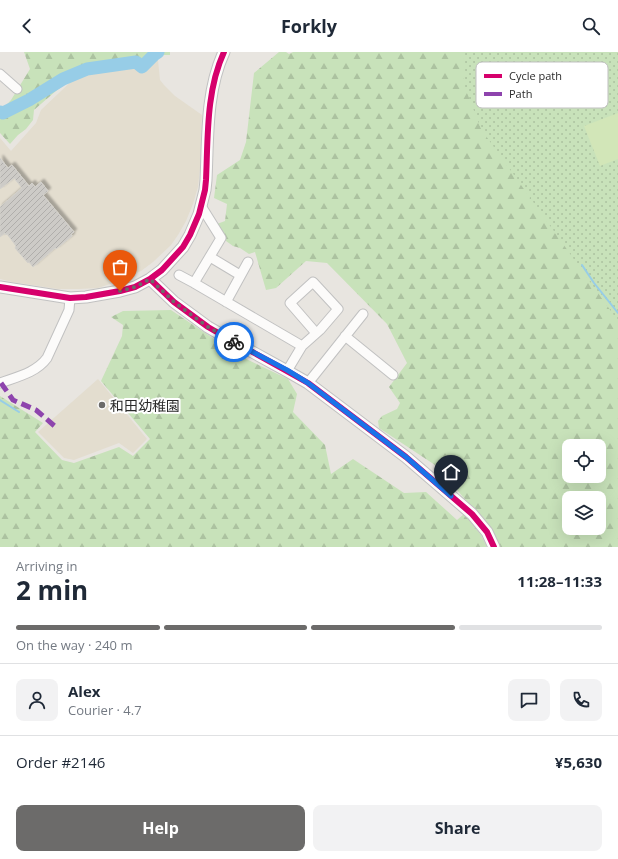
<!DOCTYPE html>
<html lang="en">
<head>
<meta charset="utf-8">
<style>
	:root { --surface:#fff; --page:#f2f2f3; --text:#1f2937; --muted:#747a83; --line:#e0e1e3; --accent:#6c6b6a }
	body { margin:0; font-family:"Open Sans","Noto Sans JP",sans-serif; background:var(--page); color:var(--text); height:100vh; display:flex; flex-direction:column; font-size:15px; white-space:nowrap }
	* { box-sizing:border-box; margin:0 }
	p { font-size:13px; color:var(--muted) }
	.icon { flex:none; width:22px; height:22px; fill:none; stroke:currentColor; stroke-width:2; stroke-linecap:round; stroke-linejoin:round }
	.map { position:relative; height:495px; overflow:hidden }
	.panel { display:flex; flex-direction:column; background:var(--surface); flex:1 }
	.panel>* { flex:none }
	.fabs { position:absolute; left:562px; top:387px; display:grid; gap:8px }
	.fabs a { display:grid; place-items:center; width:44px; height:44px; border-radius:8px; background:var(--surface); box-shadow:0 4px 16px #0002; font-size:20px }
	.pin { position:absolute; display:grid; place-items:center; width:34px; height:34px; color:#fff; margin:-41px -17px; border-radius:50% 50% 50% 0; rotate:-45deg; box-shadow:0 0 4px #0007 }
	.pin .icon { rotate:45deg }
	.courier { position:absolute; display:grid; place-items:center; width:40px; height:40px; margin:-20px; border:3px solid #1a73e8; border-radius:50%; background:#fff; color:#222; box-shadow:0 1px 5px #0007 }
	.overview em { font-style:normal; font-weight:700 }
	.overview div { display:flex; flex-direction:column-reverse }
	.overview { display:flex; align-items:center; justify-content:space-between; height:68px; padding:0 16px }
	h1 { font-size:26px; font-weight:700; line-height:30px }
	.bar { display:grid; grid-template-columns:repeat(4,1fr); gap:6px 4px; align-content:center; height:48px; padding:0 16px }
	.bar i { height:5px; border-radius:3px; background:var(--line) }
	.bar .active { background:var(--accent) }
	.bar p { grid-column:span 4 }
	.line { display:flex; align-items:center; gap:10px; padding:0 16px; border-top:1px solid var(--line) }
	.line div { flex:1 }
	.round { display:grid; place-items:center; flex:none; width:42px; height:42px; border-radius:8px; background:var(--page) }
	.action { display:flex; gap:8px; margin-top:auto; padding:8px 16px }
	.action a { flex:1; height:46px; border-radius:8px; background:var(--accent); color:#fff; font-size:16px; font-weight:700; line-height:46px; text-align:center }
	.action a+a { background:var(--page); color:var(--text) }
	header { display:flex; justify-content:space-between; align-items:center; height:52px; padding:0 16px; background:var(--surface); font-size:18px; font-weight:700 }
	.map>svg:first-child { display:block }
	.education { fill:#e3ddcf }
	.forest { fill:url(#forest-firs); fill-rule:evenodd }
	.park { fill:url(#park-dots) }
	.pitch { fill:#d2e6b8 }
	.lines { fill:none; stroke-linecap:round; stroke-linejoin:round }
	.stream { stroke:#97cde7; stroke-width:2 }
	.river { stroke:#97cde7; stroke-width:13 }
	.building { fill:url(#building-hatch); stroke:#d3d1cc; filter:url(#shadow) }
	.minor-casing { stroke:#c1c1c1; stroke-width:11 }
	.tertiary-casing { stroke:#c1c1c1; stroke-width:13 }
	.minor { stroke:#fcfbfa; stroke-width:9 }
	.tertiary { stroke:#fcfbfa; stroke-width:11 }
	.quiet { stroke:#8e44ad; stroke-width:5; stroke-dasharray:10 5; stroke-linecap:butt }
	.cycleway-casing { stroke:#fff; stroke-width:8 }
	.cycleway { stroke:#d6006c; stroke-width:6 }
	.done { stroke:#6c6b6a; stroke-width:4; stroke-dasharray:0 7.2 }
	.route { stroke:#1a73e8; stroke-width:5 }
	.poi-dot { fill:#6c6b6a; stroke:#fff; stroke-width:1.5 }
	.labels { text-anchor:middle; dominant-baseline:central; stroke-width:4; stroke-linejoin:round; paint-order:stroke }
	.poi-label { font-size:14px; fill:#2a2a2a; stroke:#fff; text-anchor:start }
	.key { fill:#fff; stroke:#bfbfbf; stroke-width:1 }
	.key-label { font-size:11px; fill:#2a2a2a }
</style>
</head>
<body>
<header><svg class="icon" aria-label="back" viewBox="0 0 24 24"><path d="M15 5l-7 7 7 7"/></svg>Forkly<svg class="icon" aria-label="search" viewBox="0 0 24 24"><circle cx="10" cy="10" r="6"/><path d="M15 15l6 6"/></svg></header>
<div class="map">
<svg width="618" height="495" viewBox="0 0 618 495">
	<defs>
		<pattern id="forest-firs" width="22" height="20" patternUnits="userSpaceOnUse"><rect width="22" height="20" fill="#c8e2ba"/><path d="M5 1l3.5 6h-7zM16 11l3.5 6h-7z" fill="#acc2a0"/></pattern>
		<pattern id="park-dots" width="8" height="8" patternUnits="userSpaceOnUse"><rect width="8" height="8" fill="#c8e2ba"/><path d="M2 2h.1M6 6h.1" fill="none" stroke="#acc2a0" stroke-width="1.8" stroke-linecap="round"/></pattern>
		<pattern id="building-hatch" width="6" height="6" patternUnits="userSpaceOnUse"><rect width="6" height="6" fill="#cdcbc7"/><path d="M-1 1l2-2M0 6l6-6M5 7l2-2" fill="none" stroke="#b0aeab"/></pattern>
		<filter id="shadow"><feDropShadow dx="3" dy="-3" stdDeviation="1" flood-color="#0004"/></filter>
	</defs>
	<rect width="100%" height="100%" fill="#e8e5e0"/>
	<path class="education" d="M156 5 158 8 160 28 164 33 175 44 202 63 200 116 198 135 193 152 186 169 178 183 171 193 153 210 141 219 119 229 98 236 79 237H58L12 230 0 227V86L11 99 36 71 41 58 78 23 138 16 140 19Z
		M98 327 147 387 133 401 119 391 74 408 64 406 38 380Z"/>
	<path class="forest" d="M24 0H170V3H159L142 8 86 13 34 58 33 68 26 77 18 83 10 92 0 81V60L11 48 30 17Z
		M279 0H286L289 2 293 0H478L618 123V495H500L491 477 435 413 379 376 378 369 382 364 397 357 400 351 389 335 407 311 387 272 327 211 306 209 276 236 266 238 255 200 249 202 240 196 233 194 226 189 217 172 225 169 227 152 214 146 217 123 240 108 246 90 254 21ZM569 394H599V424H569ZM569 446H599V476H569Z
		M171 258 238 303 288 327 297 342 293 360 325 393 331 422 353 407 404 441 426 440 457 468 464 462 481 483 487 495H0V344L43 371 35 380 62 408 74 411 119 395 133 404 150 387 101 329 122 284 123 273 111 265 123 259Z"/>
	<path class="park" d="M463 0H618V269L481 77 464 33Z"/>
	<path class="pitch" d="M618 61V107L600 114 584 74Z"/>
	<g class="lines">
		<path class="stream" d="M582 213 594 231 618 261
			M0 348 19 360"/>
		<path class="river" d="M0 60 3 61 29 48 63 27 87 17 136 10 142 15 155 2 158 0"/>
	</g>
	<path class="building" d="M0 106 8 116 12 113 29 134 32 131 35 135 41 130 48 139 43 143 74 180 71 182 72 184 56 197 55 196 33 215 29 210 28 211 15 196 16 194 7 182 6 183 5 181 0 185V155L22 136 14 126 0 137Z"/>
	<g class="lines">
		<defs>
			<path id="minor" d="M0 22 17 37
				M210 205 240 223
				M179 223 194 231 221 186 201 154
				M194 231 302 294 287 319
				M226 250 248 210
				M345 284 393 323
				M302 294 320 278 338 257 313 230 290 251 316 281
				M0 331C16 325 36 321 47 306L69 258 70 246
				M308 331 363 262"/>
			<path id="tertiary" d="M150 227 174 250 208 275 227 286 287 319 308 331 406 405 472 462 487 480 494 495
				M0 235 70 246 86 245 120 239 135 235 150 227 162 218 183 195 190 183 199 162 205 138 206 128C208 85 206 39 224 0"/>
		</defs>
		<use href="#minor" class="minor-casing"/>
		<use href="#tertiary" class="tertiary-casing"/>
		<use href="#minor" class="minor"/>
		<use href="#tertiary" class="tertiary"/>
		<path class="quiet" d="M1 331 13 348 36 358 58 377"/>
		<defs>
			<path id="cycleway" d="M150 227 174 250 208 275 227 286 287 319 308 331 406 405 472 462 487 480 494 495
				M0 235 70 246 86 245 120 239 135 235 150 227 162 218 183 195 190 183 199 162 205 138 206 128C208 85 206 39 224 0"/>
		</defs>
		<use href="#cycleway" class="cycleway-casing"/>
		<use href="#cycleway" class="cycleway"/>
	</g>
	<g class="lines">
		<path class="done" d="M120 239 135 235 150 227 174 250 208 275 234 290"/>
		<path class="route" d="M234 290 287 318 308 331 406 405 451 444"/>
	</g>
	<circle class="poi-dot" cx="102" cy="353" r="4"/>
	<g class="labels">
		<g class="poi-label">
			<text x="110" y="353">和田幼稚園</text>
		</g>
	</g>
	<rect x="476" y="10" width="132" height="46" rx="6" class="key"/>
	<rect x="484" y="22" width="18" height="4" fill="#d6006c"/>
	<rect x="484" y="40" width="18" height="4" fill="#8e44ad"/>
	<g class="key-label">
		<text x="509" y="28">Cycle path</text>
		<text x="509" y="46">Path</text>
	</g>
</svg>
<div class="fabs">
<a><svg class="icon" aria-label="locate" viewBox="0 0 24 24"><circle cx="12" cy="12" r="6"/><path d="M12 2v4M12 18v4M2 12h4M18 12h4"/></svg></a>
<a><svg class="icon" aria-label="layers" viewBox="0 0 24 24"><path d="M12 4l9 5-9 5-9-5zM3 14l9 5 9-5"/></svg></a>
</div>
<div class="pin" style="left:120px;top:239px;background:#ea580c"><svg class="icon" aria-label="bag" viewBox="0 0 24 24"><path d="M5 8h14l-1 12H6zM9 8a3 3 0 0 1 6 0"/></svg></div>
<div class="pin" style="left:451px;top:444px;background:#1f2937"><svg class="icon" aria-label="home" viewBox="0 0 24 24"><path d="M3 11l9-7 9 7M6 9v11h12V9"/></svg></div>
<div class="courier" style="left:234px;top:290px"><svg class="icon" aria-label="bike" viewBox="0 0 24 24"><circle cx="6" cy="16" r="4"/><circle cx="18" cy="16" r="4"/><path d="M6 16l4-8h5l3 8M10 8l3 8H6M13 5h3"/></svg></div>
</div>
<section class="panel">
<div class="overview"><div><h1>2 min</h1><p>Arriving in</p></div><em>11:28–11:33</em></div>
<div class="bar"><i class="active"></i><i class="active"></i><i class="active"></i><i></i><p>On the way · 240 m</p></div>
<div class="line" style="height:72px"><a class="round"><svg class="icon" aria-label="person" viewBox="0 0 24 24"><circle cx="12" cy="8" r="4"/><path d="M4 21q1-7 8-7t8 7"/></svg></a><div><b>Alex</b><p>Courier · 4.7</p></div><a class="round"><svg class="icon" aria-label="chat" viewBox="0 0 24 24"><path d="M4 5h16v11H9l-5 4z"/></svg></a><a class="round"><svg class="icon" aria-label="phone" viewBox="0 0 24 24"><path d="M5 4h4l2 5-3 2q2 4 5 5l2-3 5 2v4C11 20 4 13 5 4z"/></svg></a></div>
<div class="line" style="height:52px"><div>Order #2146</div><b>¥5,630</b></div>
<div class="action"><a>Help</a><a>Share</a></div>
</section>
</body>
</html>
